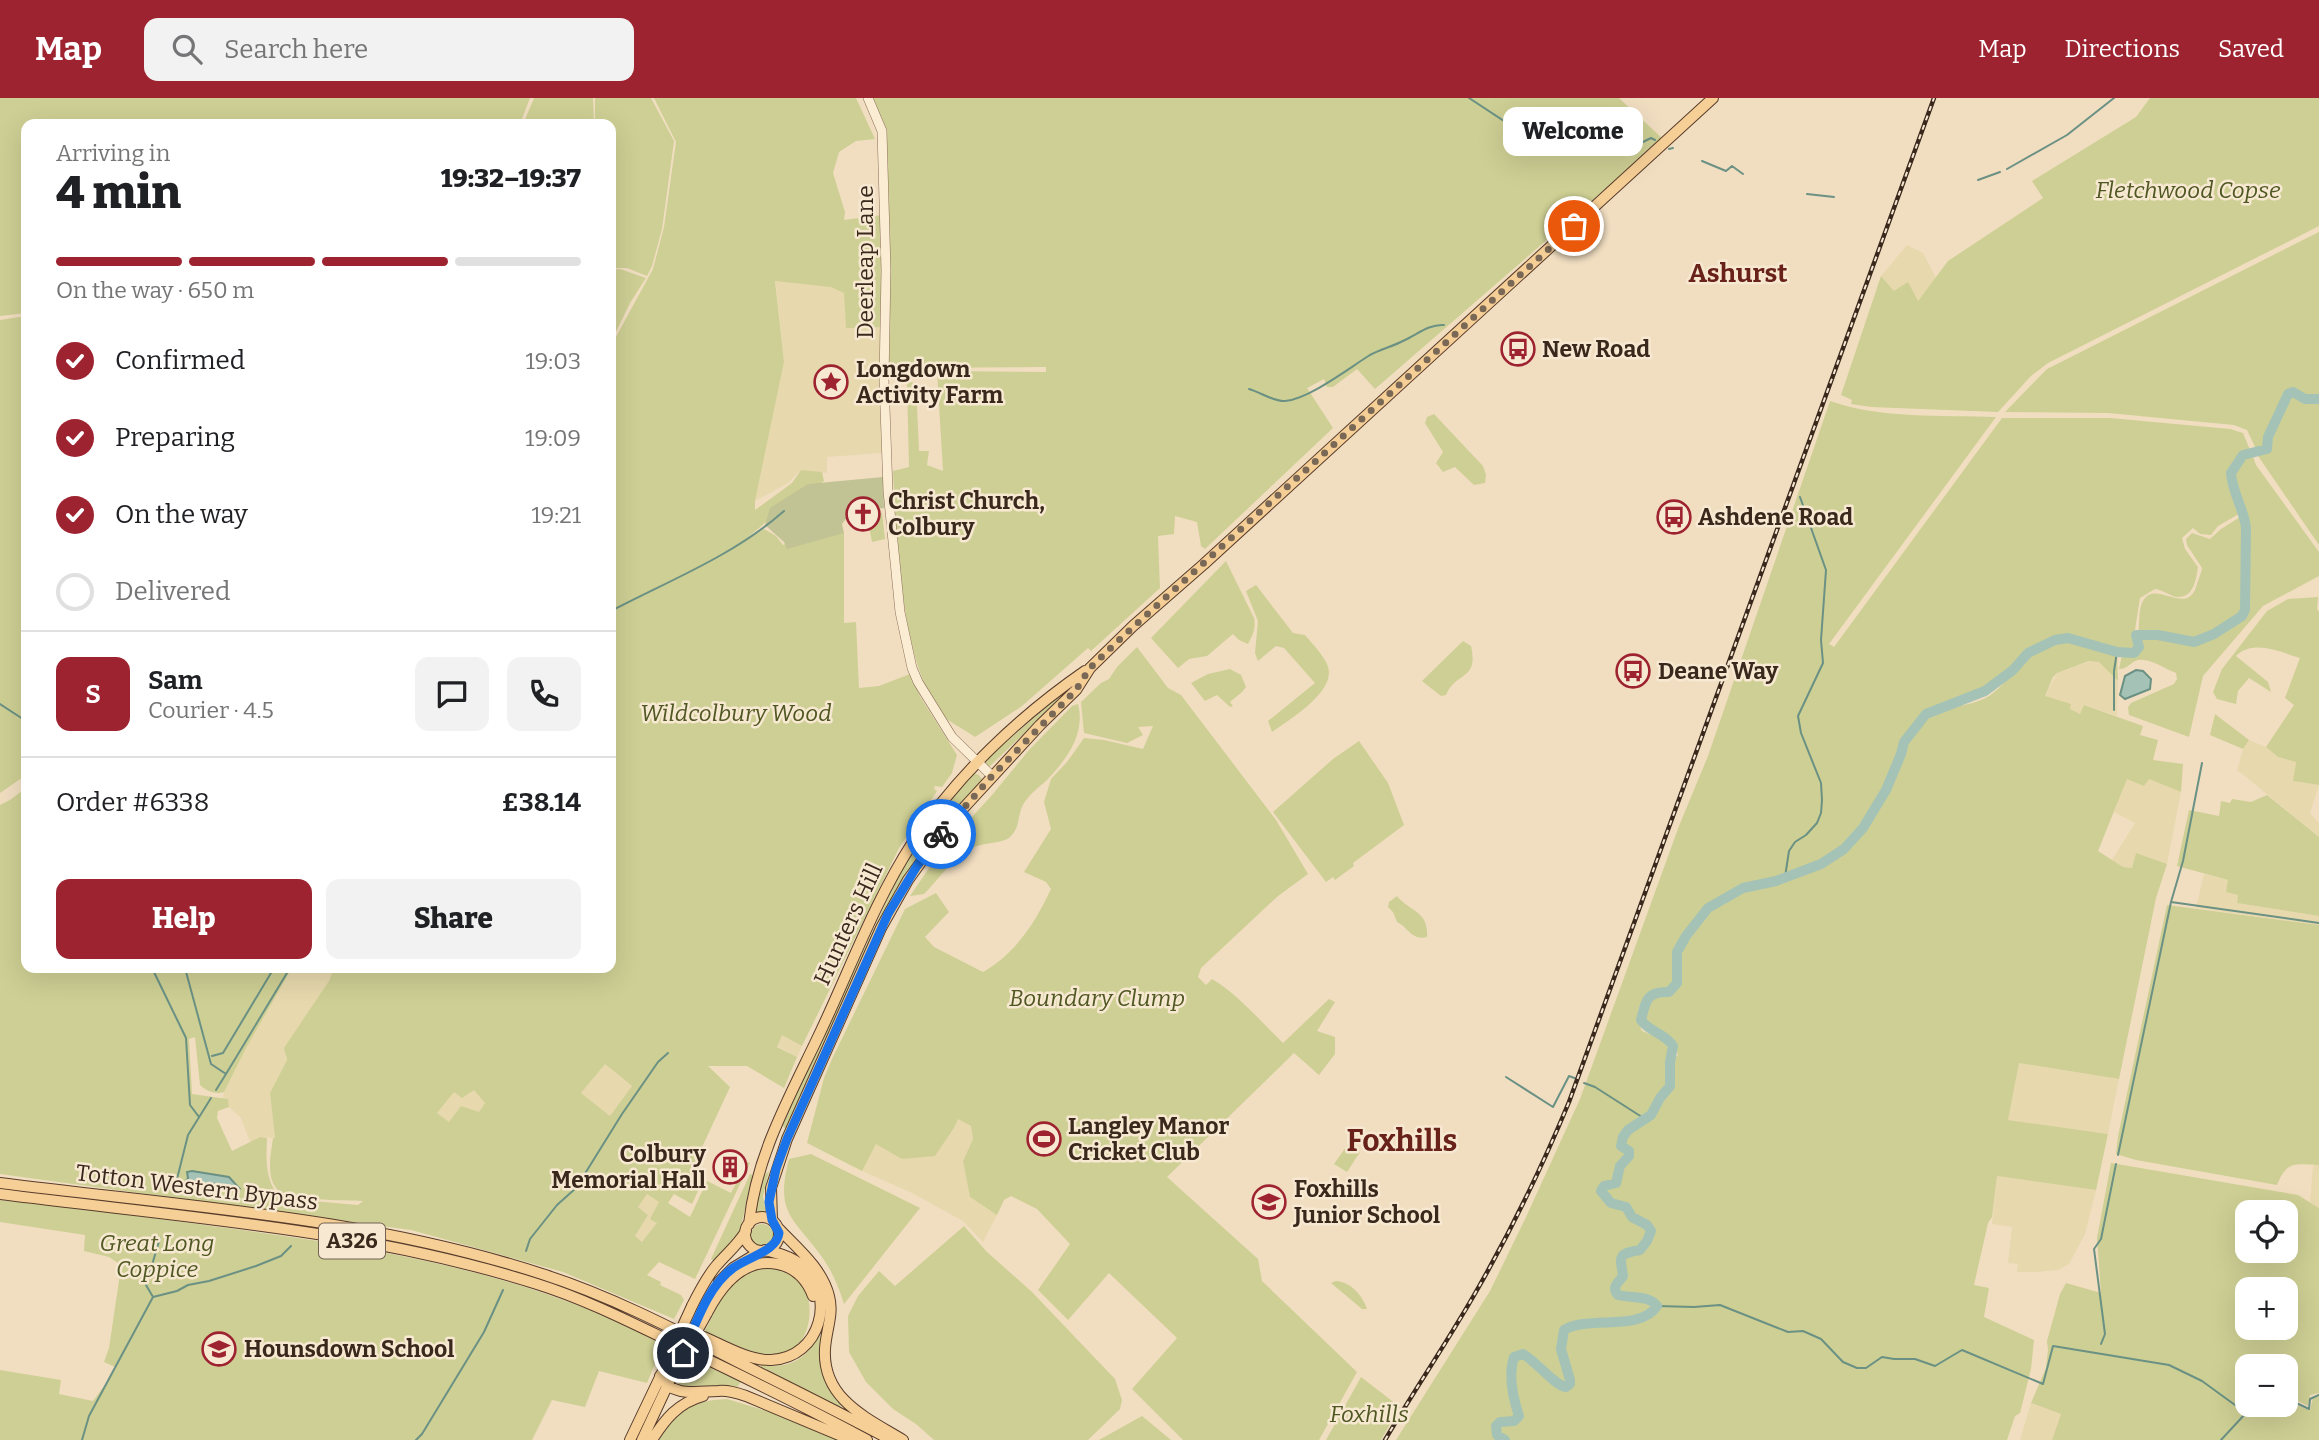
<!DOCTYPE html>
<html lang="en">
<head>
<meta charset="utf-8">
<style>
	:root { --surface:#fff; --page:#f2f2f2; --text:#202124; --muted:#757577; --line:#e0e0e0; --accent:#9e2330 }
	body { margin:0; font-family:Bitter,serif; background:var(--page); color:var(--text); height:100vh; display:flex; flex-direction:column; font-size:26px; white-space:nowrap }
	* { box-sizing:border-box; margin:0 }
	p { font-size:23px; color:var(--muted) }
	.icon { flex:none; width:38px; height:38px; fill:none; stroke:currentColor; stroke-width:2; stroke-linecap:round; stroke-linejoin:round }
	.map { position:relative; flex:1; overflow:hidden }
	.drawer { position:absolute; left:21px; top:21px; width:595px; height:854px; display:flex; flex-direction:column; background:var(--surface); border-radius:14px; box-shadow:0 7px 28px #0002 }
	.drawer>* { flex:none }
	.tools { position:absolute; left:2235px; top:1102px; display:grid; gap:14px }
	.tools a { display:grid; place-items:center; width:63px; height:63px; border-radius:14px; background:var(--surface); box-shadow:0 7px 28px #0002; font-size:35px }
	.pin { position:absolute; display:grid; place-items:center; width:60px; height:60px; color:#fff; margin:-30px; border:4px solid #fff; border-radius:50%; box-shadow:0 2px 7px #0007 }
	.courier { position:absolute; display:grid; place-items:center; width:70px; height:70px; margin:-35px; border:5px solid #1a73e8; border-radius:50%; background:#fff; color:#222; box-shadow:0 2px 9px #0007 }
	.bubble { position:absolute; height:49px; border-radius:14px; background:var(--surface); box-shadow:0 7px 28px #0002; font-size:23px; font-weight:800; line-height:49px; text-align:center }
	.summary em { font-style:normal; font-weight:800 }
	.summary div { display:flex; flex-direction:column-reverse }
	.summary { display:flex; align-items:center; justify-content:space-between; height:119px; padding:0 35px }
	h1 { font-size:46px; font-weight:800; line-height:52px }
	.bar { display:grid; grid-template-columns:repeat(4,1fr); gap:10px 7px; align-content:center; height:84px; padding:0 35px }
	.bar i { height:9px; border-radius:5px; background:var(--line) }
	.bar .current { background:var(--accent) }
	.bar p { grid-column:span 4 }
	.line { display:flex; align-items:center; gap:18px; padding:0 35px; border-top:2px solid var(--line) }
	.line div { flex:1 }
	.round { display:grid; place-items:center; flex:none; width:74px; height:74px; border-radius:14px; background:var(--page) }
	ol { padding:0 35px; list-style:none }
	li { display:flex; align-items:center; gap:21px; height:77px }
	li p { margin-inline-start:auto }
	li .icon { padding:7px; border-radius:50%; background:var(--accent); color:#fff; stroke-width:4 }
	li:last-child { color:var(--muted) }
	li i { width:38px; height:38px; border:4px solid var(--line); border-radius:50% }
	.action { display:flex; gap:14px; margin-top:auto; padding:14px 35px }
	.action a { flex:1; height:80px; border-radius:14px; background:var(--accent); color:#fff; font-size:28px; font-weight:800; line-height:80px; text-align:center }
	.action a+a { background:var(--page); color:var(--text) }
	header { display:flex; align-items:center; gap:42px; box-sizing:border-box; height:98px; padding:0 35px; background:var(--accent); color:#fff }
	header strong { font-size:33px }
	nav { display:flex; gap:38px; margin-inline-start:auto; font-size:24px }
	.search { width:490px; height:63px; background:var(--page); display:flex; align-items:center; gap:18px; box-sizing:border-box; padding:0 24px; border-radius:14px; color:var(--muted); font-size:26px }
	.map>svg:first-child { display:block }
	.farmland { fill:#e7d8ad }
	.green { fill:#cecf94; fill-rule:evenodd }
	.cemetery { fill:#c2c394 }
	.water { fill:#a4c3b6; stroke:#6a9184; stroke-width:2 }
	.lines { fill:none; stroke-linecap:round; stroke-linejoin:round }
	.stream { stroke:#6a9184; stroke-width:2 }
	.river { stroke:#a4c3b6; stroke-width:10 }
	.tertiary-casing { stroke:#8b6e57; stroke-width:10 }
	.primary-casing { stroke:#583c2c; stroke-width:12 }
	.tertiary { stroke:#fbecd4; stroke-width:9 }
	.primary { stroke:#f6cf96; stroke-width:10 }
	.rail-casing { stroke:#3a281c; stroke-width:4.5 }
	.rail { stroke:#f7e8d1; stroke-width:2; stroke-dasharray:5; stroke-linecap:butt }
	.primary-bridge-casing { stroke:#583c2c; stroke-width:12; stroke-linecap:butt }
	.primary-bridge { stroke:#f6cf96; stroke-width:10 }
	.done { stroke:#7a6856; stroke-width:7; stroke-dasharray:0 12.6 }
	.route { stroke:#1a73e8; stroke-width:9 }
	.labels { text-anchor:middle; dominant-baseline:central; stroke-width:5; stroke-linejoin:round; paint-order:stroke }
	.shield { fill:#f7e8d1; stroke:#736252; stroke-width:2 }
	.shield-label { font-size:21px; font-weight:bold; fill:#3a281c }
	.park-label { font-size:23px; font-style:italic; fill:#4f5722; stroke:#f7e8d1 }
	.street-label { font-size:23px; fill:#3a281c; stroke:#f7e8d1 }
	.poi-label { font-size:23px; font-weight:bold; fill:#3a281c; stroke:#f7e8d1; text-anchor:start }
	.quarter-label { font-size:26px; font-weight:bold; fill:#692219; stroke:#f7e8d1 }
	.district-label { font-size:30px; font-weight:bold; fill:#692219; stroke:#f7e8d1 }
</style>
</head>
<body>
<header>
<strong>Map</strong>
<div class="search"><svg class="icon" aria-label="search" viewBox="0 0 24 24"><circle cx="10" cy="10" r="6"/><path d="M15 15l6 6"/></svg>Search here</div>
<nav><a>Map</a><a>Directions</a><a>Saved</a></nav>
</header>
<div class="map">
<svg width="2319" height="1342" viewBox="0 0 2319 1342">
	<rect width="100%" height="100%" fill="#f1dec1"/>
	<path class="farmland" d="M1907 147 1923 155 1936 180 1917 204 1894 193 1881 178Z
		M882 172V355L827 359V375L801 372 788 385 755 403 784 264 775 178Z
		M2094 562 2099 563 2118 583 2117 618 2085 607 2080 616 2069 611 2071 607 2045 598 2057 575Z
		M2249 642 2266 649 2278 659 2296 664 2293 683 2319 687 2310 715 2319 725V739L2240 674 2237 673 2243 651Z
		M2127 680 2149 681 2181 694 2167 766 2136 755 2132 770 2123 769 2112 762 2135 725 2114 714Z
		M2204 776 2228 782 2238 797 2237 805 2319 818V827L2196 810Z
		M292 870H334L329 883 285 958 287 962 270 995 275 1040 260 1039 250 1044 241 1020 229 1009 228 1001 223 1000 224 994 245 950Z
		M782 936 802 948 797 959 777 948Z
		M2019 965 2119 981 2108 1036 2008 1022Z
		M605 966 632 988 610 1018 581 995Z
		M474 991 485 1005 479 1014 449 1024 437 1015 454 994Z
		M958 1020 971 1028 973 1041 963 1063 970 1099 997 1117 983 1144 963 1123 912 1095 862 1073 876 1046 935 1058 954 1030Z
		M2313 1067H2319V1110L2310 1104Z
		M1997 1078 2096 1092 2085 1136 2069 1166 2058 1172 2037 1174H2017L2018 1166 2008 1165 2012 1129 1992 1126Z
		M647 1095 660 1104 654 1116 658 1125 642 1144 635 1138 648 1117 638 1109Z
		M2031 1305 2061 1316 2052 1342H2020Z"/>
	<path class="green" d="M0 0H530L520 26H26V215L0 218Z
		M534 0H593L594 26H523Z
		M595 0H651L674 43 662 131 652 168 647 178 627 170H611V26H595Z
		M654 0H856L875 41 856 43 839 54 833 75 845 114 844 122 882 117V229L846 230 844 195 831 189 775 183 784 264 755 403V412L792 385 801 372 822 374 824 383 786 407 740 446 764 431 776 438 783 447 840 428 844 435V525L856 524 859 590 879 588 910 576 921 600 957 657 952 675 942 689 935 688 934 691 937 693 899 750 802 948 782 937 777 949 797 959 784 990 747 968H708L730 989 691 1073 704 1080 692 1106 674 1096 668 1105 690 1119 707 1083 731 1095 747 1064 750 1065 695 1181 659 1164 647 1177 661 1184 660 1187 681 1197 684 1202 674 1221 563 1174 411 1132 0 1076V707L10 702 26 690V870H292L246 950 224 994C216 997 206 993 200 987L195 939 189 941 192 996 228 1001 229 1009 218 1013 217 1020 232 1053 260 1039 267 1040C266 1063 265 1082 280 1100L358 1107 363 1103C346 1102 285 1103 276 1090 266 1077 271 1055 273 1040H275L270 995 287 962 284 950 329 883 334 870H611V248L653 171 664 129 676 44ZM605 966 632 988 610 1018 581 995ZM474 992 485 1005 479 1014 461 1008 449 1024 437 1015 454 994 462 1000ZM647 1096 659 1104 650 1121 657 1125 642 1144 635 1138 648 1117 638 1109Z
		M873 0H1619L1663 41 1375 291 1357 271 1333 289H1327L1324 281 1307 290 1333 330 1205 451 1201 448 1197 424 1175 418 1174 436 1158 438 1160 490 1091 553 1088 550 1022 608 975 639C967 633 956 628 948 622 901 580 896 434 893 373L909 369 907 287 909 284 916 285 919 353H929L927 367 943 373 937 273 1046 274V269L889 270 887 32Z
		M2150 0H2319V128L2048 265 2031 278 1998 314 1871 309 1851 306 1852 302 1841 297 1881 178 1894 193 1908 184 1918 203 1948 163 2043 100 2032 83 2136 19Z
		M2319 134V299H2305L2293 292 2288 293C2286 299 2285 305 2282 310 2274 324 2265 333 2266 349L2256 351 2247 332 2234 327 2108 315 2005 314 2047 271Z
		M620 171 646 180 630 205 611 244V172Z
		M26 218V677L0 695V222Z
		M2291 296 2307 303 2317 301 2319 303V447L2256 355H2265L2270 353 2272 334 2291 301Z
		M1830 303C1880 321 1943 317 1996 319L1829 546 1834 549 2002 320H2110L2230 331 2243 335 2250 352 2243 355 2229 374 2234 397 2240 412 2239 416 2218 428 2211 437 2200 436 2193 430 2182 440 2185 451 2198 469C2196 481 2194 500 2177 499 2170 498 2163 492 2155 491L2140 500 2134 538 2137 551C2120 561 2086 537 2064 539 2030 541 2013 575 1985 591 1968 601 1937 603 1924 616 1918 623 1908 632 1903 640 1899 647 1898 658 1895 666L1897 668C1906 655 1904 642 1916 631 1921 626 1927 621 1933 617 1950 606 1977 609 1993 595 2007 584 2018 568 2030 556 2054 531 2090 547 2117 556L2118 583 2099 564 2089 563 2057 575 2053 579 2045 598 2071 606 2070 611 2080 616 2084 607 2143 628 2140 637 2158 642 2153 662 2183 666 2181 694 2149 681 2144 688 2127 681 2098 753 2123 769 2132 770 2136 755 2167 766 2156 800 2119 981 2019 965 2008 1022 2108 1036 2096 1092 1997 1078 1992 1119 1988 1125 1974 1187 1989 1190 1984 1219 2034 1242 2031 1271 2020 1315 2015 1318 2007 1342H1396L1490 1193 1526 1119 1580 1001 1679 728 1708 658ZM1690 827 1692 829 1678 856V890C1657 903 1654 887 1643 919 1648 933 1662 930 1670 940 1675 945 1676 951 1678 957L1671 963 1673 987 1646 1023 1644 1020 1649 1016 1660 995 1669 987C1670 977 1670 950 1666 943L1642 933C1630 906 1646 894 1671 889L1673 880 1674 850Z
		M1434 316 1483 368 1486 377 1485 385 1474 387 1455 369 1443 374 1436 365 1443 354 1425 325 1427 319Z
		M2252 356 2256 367 2319 454V478L2263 508 2203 578 2189 639 2129 617 2128 609 2131 605 2174 586 2177 581 2176 575C2164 571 2148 558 2135 563 2128 567 2127 571 2119 571L2122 557 2137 556 2141 550 2138 538H2160L2195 545 2209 539 2194 544 2158 536H2138C2140 526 2138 511 2143 503 2156 480 2188 521 2197 486 2199 480 2201 476 2202 470L2187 447 2186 441 2192 435 2210 441 2221 431 2240 419 2243 422V513L2210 538 2246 517 2247 421 2233 374 2243 361Z
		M877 415H882L885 441 872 444 868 423 877 421Z
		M1226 463 1254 520C1256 530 1253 537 1248 546L1239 542 1233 536 1207 558 1189 561 1178 570 1151 540Z
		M1256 487 1293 535 1305 537C1311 544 1326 560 1328 569 1336 594 1289 622 1272 634L1268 623 1315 585 1284 550 1276 548 1258 563 1255 555 1258 523 1246 493Z
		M2318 499 2317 511 2319 514V687L2293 683 2296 664 2278 659 2266 649 2294 607 2285 600 2300 560C2280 554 2253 541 2236 558L2268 584 2271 594 2249 580 2238 593 2236 606 2217 601 2213 594 2222 571 2267 513 2288 501Z
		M1463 543 1471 548C1479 583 1456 573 1446 597L1441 598 1422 583Z
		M1137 549 1168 590 1181 597 1276 722 1308 776 1278 798 1201 870 1198 879 1206 887 1212 881C1239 897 1260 923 1283 945L1329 901 1335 904 1317 933 1335 939V956L1319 977 1294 955 1167 1079 1258 1161 1262 1183 1357 1274 1319 1342H1183L1132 1291 1177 1240 1109 1175 1068 1222 1038 1192 1070 1146 1037 1111 1011 1098 1004 1102 997 1117 970 1099 963 1063 973 1041 971 1028 958 1021 954 1030 935 1058 902 1061 876 1046 862 1073 807 1045 824 980 832 961 905 811 936 795 949 814 925 839 934 849 983 874C1016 855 1035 825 1051 791L1046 784 1024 774 1051 731 1044 704 1051 681 1067 664 1084 640 1104 642 1143 651 1153 628 1138 629 1143 637 1127 645 1084 635 1081 604 1101 585 1109 581 1117 569Z
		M1230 571 1241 577 1246 589 1242 594 1230 604 1233 608 1230 609 1217 597 1205 603 1191 585 1208 576Z
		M1078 584 988 670 984 665 991 657 1069 589Z
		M1078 606C1086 636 1066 662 1047 682 1039 689 1030 696 1024 705 1017 716 1021 729 1010 739 1003 746 981 744 970 751 951 762 939 781 924 796L910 798 940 754 992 697 1029 652 1072 608Z
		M2215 616 2249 642 2243 651 2210 637Z
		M1359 643 1388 685 1404 727 1353 765 1354 768 1335 782 1333 779 1326 784 1273 714 1333 661Z
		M973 675 979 677 982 681 981 685 928 744 892 800 786 1032 781 1025 895 786 915 748 941 710Z
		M2267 697 2319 739V818L2237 805 2238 797 2226 794 2228 782 2177 768 2189 712 2219 718 2221 703 2230 705 2232 701 2251 704Z
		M1397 798C1410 814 1429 813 1427 839 1412 843 1408 829 1397 824L1393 814 1388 809 1389 804Z
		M2167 807 2319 827V1067C2295 1066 2287 1062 2277 1087L2136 1062 2116 1056 2118 1038Z
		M1348 1046 1360 1054 1347 1074 1334 1066Z
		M811 1056 920 1110 844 1206C839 1190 833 1175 824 1162 795 1120 774 1118 789 1061Z
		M2111 1065 2298 1097 2319 1110V1295L2310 1297 2308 1308 2294 1301 2296 1282 2294 1277 2286 1272V1269H2247V1307H2249L2246 1313 2250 1316 2255 1307H2286V1278L2293 1282C2286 1300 2294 1308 2310 1312L2313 1300 2319 1298V1342H2052L2061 1316 2031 1305 2046 1270 2048 1252 2047 1243 2060 1196 2066 1185 2101 1195 2097 1140ZM2247 1115H2286V1153H2247ZM2247 1192H2286V1230H2247Z
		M769 1073 763 1098 766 1115 754 1117 762 1079Z
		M750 1076 753 1077 739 1136 715 1164 711 1161Z
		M0 1102C81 1110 161 1121 242 1132 390 1152 529 1176 663 1246L647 1285 599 1273 585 1309 552 1302 532 1342H0V1272L61 1282 59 1296 93 1303 105 1287 115 1269 104 1264 109 1250 120 1176 118 1165 109 1159 84 1153 85 1137 0 1124Z
		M751 1137a11 11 0 1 1 22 0a11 11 0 1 1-22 0Z
		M964 1128 987 1154 1032 1194 1115 1281 1122 1302 1120 1311 1088 1342H934L916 1326 893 1311 866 1284 849 1254 848 1218 858 1198 879 1173 895 1188Z
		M772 1169C782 1173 794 1176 801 1184 817 1206 811 1250 781 1257 759 1263 724 1244 703 1236L726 1192 750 1173Z
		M1336 1183C1351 1184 1363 1198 1367 1211H1362L1331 1185Z
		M822 1235H825L829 1290 841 1307 839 1311 760 1272 761 1267C793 1271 804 1261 822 1235Z
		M691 1262 741 1283 737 1290C717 1287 697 1293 678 1287Z
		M1361 1279 1400 1309 1381 1342H1326Z
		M727 1301 790 1320 841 1342H657C677 1311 691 1303 727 1301Z
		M1142 1318 1171 1342H1099Z"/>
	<path class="cemetery" d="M883 379 884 410 852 413 842 426 844 435 787 451 784 444 765 427 770 410 808 386Z"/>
	<path class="water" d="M2136 572 2143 573 2151 581 2150 591 2125 601 2120 597 2125 578Z
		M192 1073 229 1079 239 1090 209 1085 201 1087 196 1083 185 1084 188 1080 187 1074Z"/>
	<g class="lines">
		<path class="stream" d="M1469 0 1542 48 1641 45 1651 40 1655 42
			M1669 51 1673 50
			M1702 63 1726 73 1732 68 1743 76
			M2007 71 2067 37 2114 0
			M1978 82 2000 74
			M1807 96 1834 99
			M1249 291C1260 294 1274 304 1285 303 1309 301 1349 270 1370 257 1381 251 1394 248 1405 242 1418 236 1429 226 1444 227
			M611 513C670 482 733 458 784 413
			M0 606 26 623
			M2114 612V573L2117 554
			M1785 779 1789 753 1795 744 1806 737 1817 725 1821 715 1822 702 1821 685 1801 635 1798 618 1823 565 1821 542 1826 472 1800 399
			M2171 804 2319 825
			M152 870 186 940 190 1007 199 1019
			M185 870 211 966 226 976 216 992
			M212 958 223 955 274 870
			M226 976 290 870
			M1506 979 1553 1009 1569 978 1577 981
			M1584 985 1595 989 1645 1021
			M2118 1057 2171 804 2183 763 2202 665
			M177 1081 188 1037 211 1000
			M526 1153 530 1141 557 1107 576 1090 622 1016 658 964 668 955
			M153 1199 146 1187 160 1140
			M1657 1208 1694 1209 1720 1207 1788 1234 1803 1233 1821 1241 1843 1264 1857 1270H1866L1882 1259 1894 1261H1915L1935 1268 1962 1252 2043 1286 2053 1248 2169 1267 2202 1283 2246 1315 2250 1314 2254 1307
			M2101 1246 2105 1236 2094 1151 2101 1141 2116 1066
			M2286 1276 2294 1281 2292 1303 2309 1311 2310 1301 2319 1297
			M82 1342 89 1318 153 1199 177 1193 188 1187 209 1183 256 1168 281 1158 291 1148
			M416 1342 422 1336 484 1234 503 1192
			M2221 1342 2246 1315"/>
		<path class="river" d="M1505 1342 1497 1337 1496 1328 1500 1324 1514 1323 1519 1318C1513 1300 1508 1277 1514 1259L1523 1256C1537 1264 1554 1287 1566 1289L1570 1286V1282L1561 1251 1564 1232C1589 1217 1640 1234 1657 1208 1649 1197 1630 1200 1618 1197 1611 1189 1618 1185 1623 1178 1620 1158 1617 1156 1640 1152L1647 1143 1651 1133 1647 1127 1632 1119 1626 1109 1611 1105 1601 1093 1604 1088 1616 1085 1620 1068 1629 1058V1053L1621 1048 1623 1039 1628 1032 1651 1017 1660 1000 1670 988V964L1673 948C1665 935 1649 934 1641 922 1646 902 1647 893 1669 894L1677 885V854L1686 838 1708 810 1743 790 1776 783 1821 766 1844 751 1863 730 1886 692 1901 656 1904 644 1926 616 1985 593 2013 572 2028 555 2055 542 2068 540 2117 554 2134 555 2139 549 2136 537H2158L2194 544 2214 536 2242 518 2245 512 2246 430C2244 411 2232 394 2231 375L2243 357 2267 351 2268 339 2288 296 2293 294 2305 301H2319"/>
		<defs>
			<path id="tertiary" d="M868 0 882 33 886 172 884 282 888 393 900 514 912 570 918 584 952 639 992 678"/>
			<path id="primary" d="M0 1085C181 1108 368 1119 542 1176 611 1198 676 1232 740 1265 790 1290 841 1315 891 1342
				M0 1096C179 1119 364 1131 537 1186 585 1201 632 1225 678 1247 741 1278 805 1308 867 1342
				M745 1136a17 17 0 1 1 34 0a17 17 0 1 1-34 0Z
				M772 1122 771 1090 787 1041 881 830 908 782 947 728 1040 627 1076 592 1090 570 1133 528 1204 466 1713 0
				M749 1126C756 1058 789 1000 818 939 849 874 874 804 913 744 957 677 1020 618 1085 573
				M778 1130C797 1150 822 1170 829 1198 834 1216 826 1232 825 1251 822 1301 867 1320 903 1342
				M719 1184 733 1170 761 1153
				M692 1208C699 1194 706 1180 716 1168 726 1156 738 1147 746 1133
				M707 1215C721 1188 744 1159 778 1166 796 1170 807 1182 813 1198
				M704 1239C724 1248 750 1263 771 1262 821 1260 838 1196 800 1166 790 1158 777 1155 765 1152
				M660 1278C672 1300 698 1293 718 1293 728 1292 737 1295 746 1298L851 1342
				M630 1342 662 1275
				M642 1342 670 1282
				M652 1342C665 1321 678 1305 703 1298"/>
		</defs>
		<use href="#tertiary" class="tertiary-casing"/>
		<use href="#primary" class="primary-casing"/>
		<use href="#tertiary" class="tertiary"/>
		<use href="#primary" class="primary"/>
		<defs>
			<path id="rail" d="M1385 1342C1415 1291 1448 1243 1477 1192 1512 1131 1542 1069 1569 1004L1934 0"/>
		</defs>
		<use href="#rail" class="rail-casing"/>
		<use href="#rail" class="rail"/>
		<defs>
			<path id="primary-bridge" d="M663 1271 692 1208
				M673 1276 707 1215"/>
		</defs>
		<use href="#primary-bridge" class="primary-bridge-casing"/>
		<use href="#primary-bridge" class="primary-bridge"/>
	</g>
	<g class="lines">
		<path class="done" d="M941 736 992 678 1076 592 1090 570 1119 542 1574 128"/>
		<path class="route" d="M683 1255C696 1226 707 1189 733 1170 748 1159 777 1153 779 1135L772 1122 769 1104 776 1071 787 1041 888 816 917 768 941 736"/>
	</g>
	<defs>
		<symbol id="bus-ring" viewBox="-11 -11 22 22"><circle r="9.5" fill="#f7e8d1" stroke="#9e2330" stroke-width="1.5"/><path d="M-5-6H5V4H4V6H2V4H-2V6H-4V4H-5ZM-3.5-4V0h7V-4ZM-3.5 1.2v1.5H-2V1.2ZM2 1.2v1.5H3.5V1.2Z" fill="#9e2330"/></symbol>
		<symbol id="sight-ring" viewBox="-11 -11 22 22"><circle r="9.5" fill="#f7e8d1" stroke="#9e2330" stroke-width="1.5"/><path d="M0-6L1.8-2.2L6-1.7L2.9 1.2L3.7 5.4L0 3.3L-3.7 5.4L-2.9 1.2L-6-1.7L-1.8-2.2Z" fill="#9e2330"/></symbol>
		<symbol id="church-ring" viewBox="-11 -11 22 22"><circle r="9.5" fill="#f7e8d1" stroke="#9e2330" stroke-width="1.5"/><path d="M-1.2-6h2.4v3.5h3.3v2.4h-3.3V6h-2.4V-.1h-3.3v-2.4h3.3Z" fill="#9e2330"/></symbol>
		<symbol id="stadium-ring" viewBox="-11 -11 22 22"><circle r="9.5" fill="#f7e8d1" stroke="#9e2330" stroke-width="1.5"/><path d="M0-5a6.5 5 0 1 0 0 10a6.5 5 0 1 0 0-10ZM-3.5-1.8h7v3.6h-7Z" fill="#9e2330"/></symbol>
		<symbol id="building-ring" viewBox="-11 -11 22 22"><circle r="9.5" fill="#f7e8d1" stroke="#9e2330" stroke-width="1.5"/><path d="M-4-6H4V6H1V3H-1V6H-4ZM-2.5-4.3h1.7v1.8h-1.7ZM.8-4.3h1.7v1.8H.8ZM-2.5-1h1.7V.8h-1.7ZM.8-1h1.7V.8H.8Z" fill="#9e2330"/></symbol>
		<symbol id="school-ring" viewBox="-11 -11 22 22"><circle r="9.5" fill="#f7e8d1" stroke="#9e2330" stroke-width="1.5"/><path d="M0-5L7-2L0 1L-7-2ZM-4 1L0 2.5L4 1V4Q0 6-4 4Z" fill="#9e2330"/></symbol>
	</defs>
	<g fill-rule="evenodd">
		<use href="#bus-ring" x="1499" y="232" width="38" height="38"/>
		<use href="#sight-ring" x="812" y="265" width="38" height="38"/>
		<use href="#church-ring" x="844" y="397" width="38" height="38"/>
		<use href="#bus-ring" x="1655" y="400" width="38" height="38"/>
		<use href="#bus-ring" x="1614" y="554" width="38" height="38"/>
		<use href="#stadium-ring" x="1025" y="1022" width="38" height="38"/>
		<use href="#building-ring" x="711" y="1050" width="38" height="38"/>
		<use href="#school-ring" x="1250" y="1085" width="38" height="38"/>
		<use href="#school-ring" x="200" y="1232" width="38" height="38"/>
	</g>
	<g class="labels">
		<rect class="shield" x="319" y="1125.5" width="66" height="35" rx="5"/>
		<g class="shield-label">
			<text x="352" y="1143">A326</text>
		</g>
		<g class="park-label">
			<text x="2188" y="92">Fletchwood Copse</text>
			<text x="736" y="615">Wildcolbury Wood</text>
			<text x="1097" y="900">Boundary Clump</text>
			<text x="157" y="1145">Great Long<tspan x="157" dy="26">Coppice</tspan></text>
			<text x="1369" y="1316">Foxhills</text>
		</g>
		<g class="street-label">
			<text transform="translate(865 164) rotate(-90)">Deerleap Lane</text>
			<text transform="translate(848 826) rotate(-65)">Hunters Hill</text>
			<text transform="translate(197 1089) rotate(7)">Totton Western Bypass</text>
		</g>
		<g class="poi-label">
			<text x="1542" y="251">New Road</text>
			<text x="856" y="271">Longdown<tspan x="856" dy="26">Activity Farm</tspan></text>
			<text x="888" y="403">Christ Church,<tspan x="888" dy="26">Colbury</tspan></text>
			<text x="1698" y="419">Ashdene Road</text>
			<text x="1658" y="573">Deane Way</text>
			<text x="1068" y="1028">Langley Manor<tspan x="1068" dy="26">Cricket Club</tspan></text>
			<text x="706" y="1056" text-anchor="end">Colbury<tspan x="706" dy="26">Memorial Hall</tspan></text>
			<text x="1294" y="1091">Foxhills<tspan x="1294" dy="26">Junior School</tspan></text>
			<text x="244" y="1251">Hounsdown School</text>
		</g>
		<g class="quarter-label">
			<text x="1738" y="175">Ashurst</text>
		</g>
		<g class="district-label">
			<text x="1402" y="1043">Foxhills</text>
		</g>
	</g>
</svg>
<div class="tools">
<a><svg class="icon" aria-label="locate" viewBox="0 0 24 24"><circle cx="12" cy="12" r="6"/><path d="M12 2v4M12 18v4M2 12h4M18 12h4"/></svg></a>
<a>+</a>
<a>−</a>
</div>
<div class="pin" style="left:1574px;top:128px;background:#ea580c"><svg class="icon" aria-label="bag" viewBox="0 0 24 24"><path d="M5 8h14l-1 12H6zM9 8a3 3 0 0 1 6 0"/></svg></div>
<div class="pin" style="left:683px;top:1255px;background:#1f2937"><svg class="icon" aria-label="home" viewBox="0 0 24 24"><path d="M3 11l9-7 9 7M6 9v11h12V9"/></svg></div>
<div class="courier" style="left:941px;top:736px"><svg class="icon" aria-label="bike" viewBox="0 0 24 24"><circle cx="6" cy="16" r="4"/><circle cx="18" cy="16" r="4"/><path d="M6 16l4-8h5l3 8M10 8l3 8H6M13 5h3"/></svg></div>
<div class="bubble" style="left:1503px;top:9px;width:140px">Welcome</div>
<section class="drawer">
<div class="summary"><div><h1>4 min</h1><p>Arriving in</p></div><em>19:32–19:37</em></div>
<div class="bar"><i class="current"></i><i class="current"></i><i class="current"></i><i></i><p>On the way · 650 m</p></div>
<ol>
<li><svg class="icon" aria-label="check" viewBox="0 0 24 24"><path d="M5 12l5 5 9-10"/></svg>Confirmed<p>19:03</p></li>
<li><svg class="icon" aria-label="check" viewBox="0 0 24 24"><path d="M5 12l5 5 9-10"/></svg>Preparing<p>19:09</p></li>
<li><svg class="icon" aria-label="check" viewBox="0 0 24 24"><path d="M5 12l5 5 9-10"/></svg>On the way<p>19:21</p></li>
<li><i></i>Delivered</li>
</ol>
<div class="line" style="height:126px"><b class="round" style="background:var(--accent);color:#fff">S</b><div><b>Sam</b><p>Courier · 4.5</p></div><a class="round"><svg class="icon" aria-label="chat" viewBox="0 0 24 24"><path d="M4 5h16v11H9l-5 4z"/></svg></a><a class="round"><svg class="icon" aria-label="phone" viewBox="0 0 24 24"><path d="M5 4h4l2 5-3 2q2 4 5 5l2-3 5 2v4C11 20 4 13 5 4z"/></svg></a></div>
<div class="line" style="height:91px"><div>Order #6338</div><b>£38.14</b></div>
<div class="action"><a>Help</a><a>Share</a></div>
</section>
</div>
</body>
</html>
